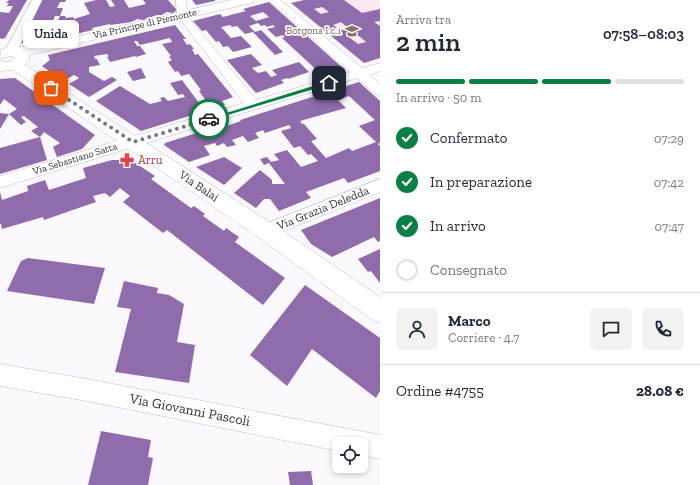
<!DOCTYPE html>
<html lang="it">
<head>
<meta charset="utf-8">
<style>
	:root { --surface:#fff; --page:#f2f2f3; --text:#1f2937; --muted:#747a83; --line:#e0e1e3; --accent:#0b8043 }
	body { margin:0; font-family:"Zilla Slab",serif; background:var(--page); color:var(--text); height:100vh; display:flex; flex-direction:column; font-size:15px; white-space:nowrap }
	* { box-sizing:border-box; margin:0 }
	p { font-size:13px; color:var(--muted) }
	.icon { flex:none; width:22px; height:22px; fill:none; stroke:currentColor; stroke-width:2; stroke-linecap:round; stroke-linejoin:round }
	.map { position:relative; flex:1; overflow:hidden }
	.side { display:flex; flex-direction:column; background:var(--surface); width:320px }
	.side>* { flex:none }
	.controls { position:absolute; left:332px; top:437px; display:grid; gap:8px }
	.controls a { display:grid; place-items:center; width:36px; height:36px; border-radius:6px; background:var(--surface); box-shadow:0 2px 6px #0003; font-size:20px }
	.pin { position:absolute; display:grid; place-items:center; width:34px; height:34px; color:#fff; margin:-17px; border-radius:8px; box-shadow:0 2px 6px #0006 }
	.courier { position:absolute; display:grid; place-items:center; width:40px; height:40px; margin:-20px; border:3px solid #0b8043; border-radius:50%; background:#fff; color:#222; box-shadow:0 1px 5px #0007 }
	.bubble { position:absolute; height:28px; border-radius:6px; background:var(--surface); box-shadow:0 2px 6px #0003; font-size:13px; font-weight:600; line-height:28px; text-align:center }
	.summary em { font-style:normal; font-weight:600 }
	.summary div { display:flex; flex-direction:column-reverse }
	.summary { display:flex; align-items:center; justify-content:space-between; height:68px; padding:0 16px }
	h1 { font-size:26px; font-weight:600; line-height:30px }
	.bar { display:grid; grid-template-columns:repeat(4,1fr); gap:6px 4px; align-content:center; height:48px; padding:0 16px }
	.bar i { height:5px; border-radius:3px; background:var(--line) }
	.bar .selected { background:var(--accent) }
	.bar p { grid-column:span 4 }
	.line { display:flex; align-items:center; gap:10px; padding:0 16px; border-top:1px solid var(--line) }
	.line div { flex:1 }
	.round { display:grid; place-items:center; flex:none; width:42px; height:42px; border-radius:6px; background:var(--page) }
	ol { padding:0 16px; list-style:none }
	li { display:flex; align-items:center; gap:12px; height:44px }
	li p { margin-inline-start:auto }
	li .icon { padding:4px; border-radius:50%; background:var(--accent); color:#fff; stroke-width:4 }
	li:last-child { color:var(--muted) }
	li i { width:22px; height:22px; border:2px solid var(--line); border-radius:50% }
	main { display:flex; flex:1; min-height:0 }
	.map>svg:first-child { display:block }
	.education { fill:#fee9f1 }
	.building { fill:#916cac; fill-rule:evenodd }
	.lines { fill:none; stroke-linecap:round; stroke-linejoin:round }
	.street-casing { stroke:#c4bcca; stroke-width:1 }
	.secondary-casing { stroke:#c4bcca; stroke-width:1 }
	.street { fill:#fff; fill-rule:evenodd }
	.secondary { fill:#fff; fill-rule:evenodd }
	.route { fill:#0b8043 }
	.done { stroke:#79767c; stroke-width:4; stroke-dasharray:0 7.2 }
	.labels { text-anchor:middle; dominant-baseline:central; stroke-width:3.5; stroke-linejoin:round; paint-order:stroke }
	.far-street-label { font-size:10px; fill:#333036; stroke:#fff }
	.far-education-label { font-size:10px; fill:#785e54; stroke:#fff; text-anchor:end }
	.health-label { font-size:12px; fill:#be3a42; stroke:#fff; text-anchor:start }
	.street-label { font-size:12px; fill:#333036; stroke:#fff }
	.near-street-label { font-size:14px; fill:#333036; stroke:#fff }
</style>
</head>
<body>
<main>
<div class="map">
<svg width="380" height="485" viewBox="0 0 380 485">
	<rect width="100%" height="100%" fill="#fbf8fe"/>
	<path class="education" d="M304 0H380V58L364 63 291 3Z"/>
	<path class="building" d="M9 0H27L5 38 2 39 0 38V12L9 13 13 6H7L9 3H6Z
		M42 0H66L65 2H60L57 8H63L60 16H55L53 21 49 20 47 24 30 23Z
		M96 0H106L110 7 115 6 111 0H124L129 8 146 4 143 0H168L177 10 173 13 166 12 163 15H157L143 20 137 19 132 22 110 25V24L92 28 93 30 31 44 20 43 27 28 46 29 44 33 51 34 56 23 60 22 58 20 60 16H65L66 18 73 17 74 19 90 14 84 3Z
		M192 0H215V1L196 5Z
		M304 0H344L362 13 380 9V21L374 22 380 26V58L364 63 291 3ZM322 7 329 12 321 14 314 9ZM341 22 348 28 340 30 333 25ZM359 36 366 42 358 44 350 38Z
		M269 2 344 69 322 75 282 38 285 37 283 35 276 37 267 29 275 27 273 25 267 27 265 25 261 26 258 23 249 26 255 32 261 30 283 52 275 55 253 32 245 34 237 26 232 27 230 25 221 27 231 38 241 36 252 47 233 52 228 46 223 47 219 41 216 42 206 30 202 31 193 21 220 14 223 17 246 11 243 9ZM263 12 269 17 256 21 250 16Z
		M175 25 186 39H183L187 45 190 44 194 49H192L195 55 198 54 233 97 222 101 225 105 212 109 199 91 201 90 189 74 181 76 178 71 175 72 168 62 172 60 169 57 171 56 162 44 172 42 170 38 140 45 137 41H134L137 46H140L146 54 136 57 135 56 110 62 107 57 109 56 107 54 94 56 95 59H97L100 65 89 67V72L104 81 112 77 117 80 89 97 69 84 79 78 74 75 63 81 42 66 50 60 48 55Z
		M251 54 262 65 252 68 258 73 266 71 271 77 277 75 272 70 299 62 309 72 288 79 287 78 281 80 284 83 256 93 227 60Z
		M141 68 146 78 133 81 127 72Z
		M15 78 95 135 82 149 57 157 53 147 60 143 44 132 40 137 47 160 0 174V148L40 137 31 131 38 127 24 116 21 117 26 122 21 125 9 114 17 109 4 99 0 105V79Z
		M182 80 205 111 141 131 96 101 120 86 150 104 162 101 160 98 164 97 168 101 185 97 183 94 178 95 170 83Z
		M359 82 380 101V143L378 144 380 146V171L348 183 344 178 306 192 311 198 279 211 270 199H264L256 208 234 193 260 170 272 180V184H285L269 163 264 165 260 159 267 157 271 162 279 160 274 154 287 150 301 167 318 161 311 154 308 155 300 146 294 148 281 131 291 128 289 125 265 133 263 130 255 133 259 138 248 142 243 136 232 140 236 145 227 147 224 143 217 146 215 143 204 146 210 155 189 162 164 145 165 143 222 125 224 127 241 121 240 120ZM349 96 375 120 359 126 376 142 352 151 349 148 326 158 311 141 317 139 304 124H302L300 121 346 108 338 100Z
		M0 113 9 114 0 129Z
		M224 157 242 168 224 185 196 167Z
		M112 160H131L155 176 151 179 191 208 194 206 205 214 203 216 224 231 226 228 239 237 235 242 285 278 263 305 167 230 163 233 123 202 130 196 120 188 110 197 105 193 93 196 96 202 44 220 43 217 2 229 1 224H0V192L2 200 28 191 27 186 45 180 49 190 86 178 83 168Z
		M380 198V241L378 242 374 237 332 257 311 244 301 230Z
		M380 249V283L371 271 368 272 358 259Z
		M28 258 105 268 94 304 7 291 21 261Z
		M124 281 158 288 157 293 169 295 184 304 177 342 195 345 189 383 115 372 131 309 117 307Z
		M305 285 380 338V391L376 398 312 349 287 386 250 355Z
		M101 431 151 440 148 457 153 458 148 485H88Z
		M311 471 313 485H290L288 472Z"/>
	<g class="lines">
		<defs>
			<path id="street" d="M32 0H42L17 51 15 54H7L5 51Z
				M176 0H186L187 15 256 100 350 72 269 0H280L362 68 380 63V71L369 75 380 84V95L375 94 357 78 0 188V176L244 103 177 15Z
				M380 179V192L266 238 260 236 257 231 260 226Z
				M0 364 87 379 380 435V459L361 455V444H339V451L87 401 0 386Z"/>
			<path id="secondary" d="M231 0H253L252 3 247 4 29 55V61L25 65 274 225 380 297V323L371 319 258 237 13 70 0 71V61L9 62 14 59V57L10 56 0 59 1 49 12 47 37 46Z"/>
		</defs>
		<use href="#street" class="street-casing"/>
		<use href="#secondary" class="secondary-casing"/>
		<use href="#street" class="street"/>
		<use href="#secondary" class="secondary"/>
	</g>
	<path class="route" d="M329 81 331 84 211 120 207 119Z"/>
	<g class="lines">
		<path class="done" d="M51 88 133 142 209 119"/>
	</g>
	<defs>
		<symbol id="school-bare" viewBox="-9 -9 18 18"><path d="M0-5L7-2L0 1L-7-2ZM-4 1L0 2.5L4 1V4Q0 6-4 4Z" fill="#8d6e63" stroke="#fff" stroke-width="2.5" paint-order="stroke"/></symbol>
		<symbol id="pharmacy-bare" viewBox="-9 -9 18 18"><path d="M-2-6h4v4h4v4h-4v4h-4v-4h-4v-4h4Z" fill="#e0444e" stroke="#fff" stroke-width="2.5" paint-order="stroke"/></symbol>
	</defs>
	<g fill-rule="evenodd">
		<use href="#school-bare" x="342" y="21" width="20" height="20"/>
		<use href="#pharmacy-bare" x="117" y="150" width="20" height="20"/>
	</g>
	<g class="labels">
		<g class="far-street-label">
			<text transform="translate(145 24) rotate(-13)">Via Principe di Piemonte</text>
			<text transform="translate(75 159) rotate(-17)">Via Sebastiano Satta</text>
		</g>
		<g class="far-education-label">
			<text x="341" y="31">Borgona I.c.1</text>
		</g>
		<g class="health-label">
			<text x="138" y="160">Arru</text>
		</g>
		<g class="street-label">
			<text transform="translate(199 186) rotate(34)">Via Balai</text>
			<text transform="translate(323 208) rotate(-22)">Via Grazia Deledda</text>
		</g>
		<g class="near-street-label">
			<text transform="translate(190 410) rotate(11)">Via Giovanni Pascoli</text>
		</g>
	</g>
</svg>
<div class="controls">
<a><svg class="icon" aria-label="locate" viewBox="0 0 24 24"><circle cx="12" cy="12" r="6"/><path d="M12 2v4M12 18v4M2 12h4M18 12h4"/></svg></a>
</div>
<div class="pin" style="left:51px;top:88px;background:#ea580c"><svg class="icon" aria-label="bag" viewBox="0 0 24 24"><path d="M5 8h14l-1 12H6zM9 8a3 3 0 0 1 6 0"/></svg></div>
<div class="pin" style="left:329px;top:83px;background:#1f2937"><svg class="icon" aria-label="home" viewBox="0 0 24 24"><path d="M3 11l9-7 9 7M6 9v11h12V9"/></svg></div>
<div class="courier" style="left:209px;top:119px"><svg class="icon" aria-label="car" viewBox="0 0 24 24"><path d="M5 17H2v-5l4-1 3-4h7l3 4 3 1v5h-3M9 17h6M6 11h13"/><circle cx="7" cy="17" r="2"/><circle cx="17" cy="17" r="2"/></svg></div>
<div class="bubble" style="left:23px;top:20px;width:56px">Unida</div>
</div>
<section class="side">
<div class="summary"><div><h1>2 min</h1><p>Arriva tra</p></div><em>07:58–08:03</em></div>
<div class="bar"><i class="selected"></i><i class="selected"></i><i class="selected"></i><i></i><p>In arrivo · 50 m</p></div>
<ol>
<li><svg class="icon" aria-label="check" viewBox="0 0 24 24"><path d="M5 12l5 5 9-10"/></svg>Confermato<p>07:29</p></li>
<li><svg class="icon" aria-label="check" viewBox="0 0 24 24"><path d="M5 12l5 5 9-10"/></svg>In preparazione<p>07:42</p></li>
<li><svg class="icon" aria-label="check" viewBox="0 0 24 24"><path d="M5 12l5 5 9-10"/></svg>In arrivo<p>07:47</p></li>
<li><i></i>Consegnato</li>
</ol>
<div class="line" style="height:72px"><a class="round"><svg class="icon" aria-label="person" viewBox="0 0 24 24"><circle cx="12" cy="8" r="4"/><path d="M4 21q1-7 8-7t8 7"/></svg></a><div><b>Marco</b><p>Corriere · 4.7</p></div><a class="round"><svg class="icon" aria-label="chat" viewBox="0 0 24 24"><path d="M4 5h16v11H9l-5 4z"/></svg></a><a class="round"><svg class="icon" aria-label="phone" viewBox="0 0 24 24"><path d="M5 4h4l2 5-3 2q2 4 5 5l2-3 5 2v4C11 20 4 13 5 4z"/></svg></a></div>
<div class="line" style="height:52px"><div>Ordine #4755</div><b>28.08 €</b></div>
</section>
</main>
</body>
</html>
